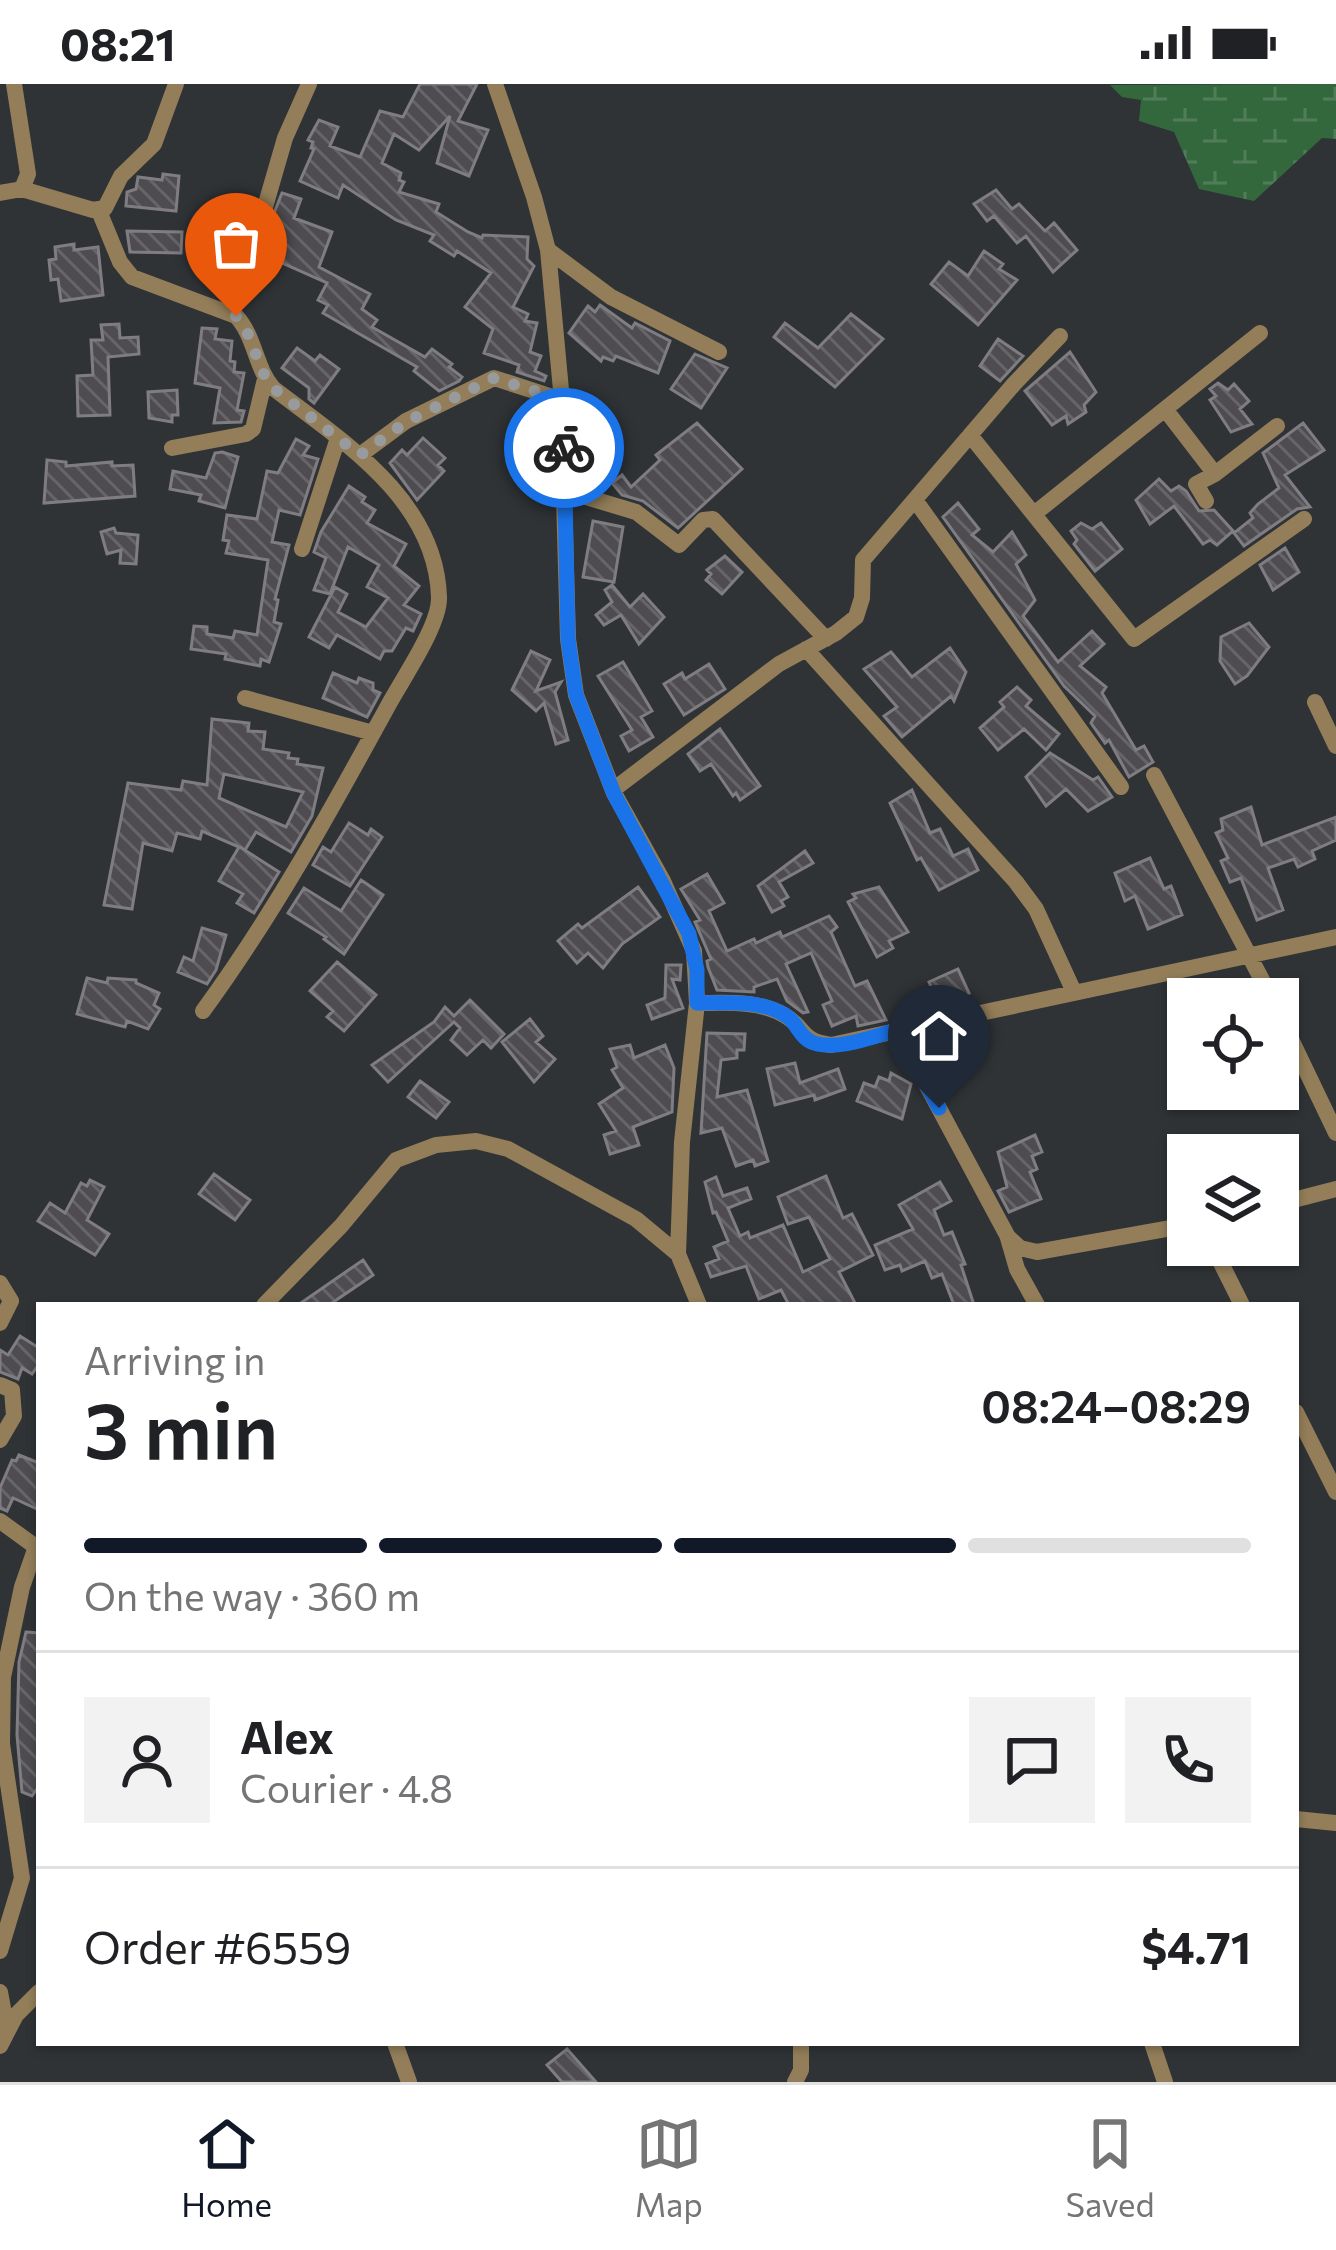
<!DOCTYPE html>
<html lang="en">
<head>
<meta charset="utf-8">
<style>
	:root { --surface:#fff; --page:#f2f2f2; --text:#202124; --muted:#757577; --line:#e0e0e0; --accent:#111827 }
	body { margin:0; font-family:Commissioner,sans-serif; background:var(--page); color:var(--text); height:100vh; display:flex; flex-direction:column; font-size:45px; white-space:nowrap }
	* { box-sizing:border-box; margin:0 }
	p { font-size:39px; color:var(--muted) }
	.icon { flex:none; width:66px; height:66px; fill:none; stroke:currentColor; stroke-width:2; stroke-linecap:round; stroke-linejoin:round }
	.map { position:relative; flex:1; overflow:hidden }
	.details { position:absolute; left:36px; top:1218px; width:1263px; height:744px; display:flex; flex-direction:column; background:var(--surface); border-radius:0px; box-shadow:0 3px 9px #0004 }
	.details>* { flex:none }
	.buttons { position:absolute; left:1167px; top:894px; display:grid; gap:24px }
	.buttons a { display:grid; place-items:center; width:132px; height:132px; border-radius:0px; background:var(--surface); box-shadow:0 3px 9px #0004; font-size:60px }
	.pin { position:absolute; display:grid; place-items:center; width:102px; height:102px; color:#fff; margin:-123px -51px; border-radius:50% 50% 50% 0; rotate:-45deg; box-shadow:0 0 12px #0007 }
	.pin .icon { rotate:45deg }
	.courier { position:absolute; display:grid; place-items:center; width:120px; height:120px; margin:-60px; border:9px solid #1a73e8; border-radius:50%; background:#fff; color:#222; box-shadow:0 3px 15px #0007 }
	.head em { font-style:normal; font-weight:600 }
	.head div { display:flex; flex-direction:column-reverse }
	.head { display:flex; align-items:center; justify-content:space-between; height:204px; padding:0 48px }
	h1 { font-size:78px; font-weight:600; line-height:90px }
	.bar { display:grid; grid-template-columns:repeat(4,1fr); gap:18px 12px; align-content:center; height:144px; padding:0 48px }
	.bar i { height:15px; border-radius:9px; background:var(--line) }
	.bar .selected { background:var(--accent) }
	.bar p { grid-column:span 4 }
	.line { display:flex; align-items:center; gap:30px; padding:0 48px; border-top:3px solid var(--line) }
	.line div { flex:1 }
	.round { display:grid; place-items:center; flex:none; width:126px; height:126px; border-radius:0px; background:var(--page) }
	.status { display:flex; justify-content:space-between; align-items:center; height:84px; padding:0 60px; background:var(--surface); direction:ltr }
	.status svg { height:33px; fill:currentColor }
	.menu { display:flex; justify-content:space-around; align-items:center; height:168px; border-top:3px solid var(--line); background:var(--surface); font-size:33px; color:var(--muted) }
	.menu a { display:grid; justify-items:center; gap:6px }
	.menu .selected { color:var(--accent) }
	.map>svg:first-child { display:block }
	.wetland { fill:url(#wetland-marsh) }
	.building { fill:url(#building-back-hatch); stroke:#807d82; stroke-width:3; fill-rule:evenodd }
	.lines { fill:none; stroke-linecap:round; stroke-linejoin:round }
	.street { stroke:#937e59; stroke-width:16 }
	.done { stroke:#989b9d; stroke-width:12; stroke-dasharray:0 21.6 }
	.route { stroke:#1a73e8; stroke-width:15 }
</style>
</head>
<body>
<div class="status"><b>08:21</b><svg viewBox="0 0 49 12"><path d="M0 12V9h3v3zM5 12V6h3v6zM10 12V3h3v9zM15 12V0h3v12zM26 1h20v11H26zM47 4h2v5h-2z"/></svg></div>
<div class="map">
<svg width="1336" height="1998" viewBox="0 0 1336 1998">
	<defs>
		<pattern id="wetland-marsh" width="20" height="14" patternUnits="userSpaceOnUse" patternTransform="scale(3)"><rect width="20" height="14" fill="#33683d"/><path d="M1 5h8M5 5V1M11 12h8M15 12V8" fill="none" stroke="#507d58"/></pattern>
		<pattern id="building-back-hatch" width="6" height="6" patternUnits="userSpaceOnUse" patternTransform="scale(3)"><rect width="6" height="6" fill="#4e4c50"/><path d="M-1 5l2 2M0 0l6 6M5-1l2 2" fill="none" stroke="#666568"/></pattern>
	</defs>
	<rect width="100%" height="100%" fill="#2f3336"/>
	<path class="wetland" d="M1336 0V55L1322 54 1254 117 1199 105 1174 48 1139 37 1141 16 1122 13 1110 1Z"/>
	<path class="building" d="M420 0H477L458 37 488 46 469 92 437 79 450 32 419 66 394 50 382 79 401 89 399 96 404 98 399 108 439 120 436 128 468 148 482 154 483 151 528 153 527 175 534 182 513 223 528 230 525 237 537 239 530 268 541 272 535 287 546 292 544 297 517 288 519 281 484 269 493 245 465 223 491 189 457 167 454 172 430 157 434 151 396 136 343 101 338 114 300 97 314 65 311 64 313 58 308 56 319 36 338 43 330 62 360 73 380 27 403 33Z
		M163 90 179 92 176 127 126 122 127 108 136 105 138 93 162 96Z
		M996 106 1012 125 1019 120 1045 147 1054 139 1077 166 1053 188 1026 152 1017 159 994 132 987 137 974 120Z
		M282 109 301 115 294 134 332 148 319 183 370 210 362 225 377 236 372 243 425 273 432 265 452 280 449 283 462 293 459 297 439 307 414 287 417 283 323 229 328 221 318 216 327 199 244 162 250 148 264 154Z
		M127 147 182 148 181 169 130 168Z
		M74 160V166L98 163 103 211 61 217 58 195 51 196 49 176 56 175 55 163Z
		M984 167 1003 180 999 185 1017 196 978 241 931 200 949 178 968 192Z
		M600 221 632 244 635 239 670 257 658 289 616 272 613 277 603 273 601 277 569 249 588 222 595 228Z
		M851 230 883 255 835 303 774 253 785 239 818 264Z
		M119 240 120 254 138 253 139 270 108 273 110 331 78 332 77 292 93 291 91 256H103L101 241Z
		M202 244 217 245 215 255 232 257 230 277 235 278 234 288 244 289 237 326 244 327 241 338 214 339 220 304 195 299Z
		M998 255 1023 272 1000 297 980 282Z
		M297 264 315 277 320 271 339 285 314 319 309 315V304L282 284Z
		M1070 268 1096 308 1084 321 1086 328 1068 340 1066 332 1052 341 1025 307Z
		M695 270 727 284 701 324 671 305Z
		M1218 299 1228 306 1234 300 1249 317 1240 325 1252 340 1231 348 1210 316 1216 312 1210 305Z
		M177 306 178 331H172V338L149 334 148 308Z
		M697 339 742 385 678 444 643 417 622 411 612 399 622 391 631 403 660 376 656 371Z
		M1303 339 1324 366 1285 391 1310 423 1297 425 1244 462 1234 449 1253 434 1250 429 1258 420 1279 404 1263 369Z
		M423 354 445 374 438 381 444 387 417 416 390 379 402 366 407 371Z
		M296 355 309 362 303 371 318 375 300 431 279 426 272 458 289 461 275 515 278 516 274 538 281 540 269 578 261 575 260 582 225 575 226 570 191 565 194 542 207 543V550L233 554 235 547 257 551 268 476 226 469 229 457 223 456 227 431 257 435 267 387 278 389Z
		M222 368 238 373 225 424 199 417 201 411 170 405 173 387 206 394 215 369Z
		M47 376 66 378V382L112 378V382L133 381 135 412 44 419Z
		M1159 395 1171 407 1179 402 1186 407 1199 427 1214 426 1233 447 1217 461 1210 456 1203 460 1174 422 1150 440 1136 416Z
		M349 402 365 413 362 418 375 426 367 439 406 460 394 482 419 502 404 521 421 530 413 547 406 544 392 567H384L380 575 337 551 329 564 309 553 335 503 347 510 338 528 366 543 388 514 367 503 379 481 348 463 330 510 314 506 326 474 314 468 321 448Z
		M958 419 979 445 972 451 993 468 1012 448 1026 471 1016 480 1035 516 1023 532 1058 578 1092 547 1104 560 1080 582 1106 603 1102 609 1136 666 1144 662 1153 678 1129 693 1109 656 1105 659 1091 639 1095 632 1064 602 943 433Z
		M593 437 623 443 614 498 583 493Z
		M1081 439 1092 445 1101 439 1122 465 1095 487 1074 460 1077 456 1071 447Z
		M114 444 116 449 138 451 136 480 120 479 121 466 107 470 101 448Z
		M1285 464 1299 488 1273 506 1260 481Z
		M725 472 742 488 722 510 706 496 711 490 707 486Z
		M612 501 630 523 643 510 664 533 639 560 621 531 604 541 596 531 612 518 605 506Z
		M1249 539 1269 563 1247 592 1235 600 1220 577 1221 553Z
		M950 564 966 588 954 617 951 612 902 653 884 632 897 623 864 585 891 568 912 593Z
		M531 567 550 576 536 607 561 598 555 608 568 656 556 660 544 619 536 627 512 606Z
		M623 578 652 627 641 633 653 653 629 667 621 652 632 646 598 592Z
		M709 580 725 605 684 631 664 600 682 589 685 595Z
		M333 589 357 599 359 594 373 599V606L380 609 367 633 323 614Z
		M1017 603 1031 616 1026 622 1059 650 1046 666 1024 645 998 666 980 644 1004 623 1000 618Z
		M212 635 249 639 248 647 265 648 263 665 289 669 288 674 298 675 297 680 323 684 312 732 291 768 256 748 245 766 240 763 279 788 254 829 237 819 243 810 219 797 239 763 202 747 200 755 177 749 172 767 143 759 132 825 104 821 128 699 181 706 183 697 207 701ZM224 690 303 708 286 743 219 714Z
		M720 645 760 702 740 716 736 709 733 712 711 680 700 687 688 670Z
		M1050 669 1093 696 1098 693 1112 713 1088 727 1066 705 1046 722 1026 693Z
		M912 706 930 749 940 745 953 772 968 765 978 786 939 806 921 774 917 776 890 719Z
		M1251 723 1262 761 1336 733V756L1312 767 1315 775 1298 783 1294 775 1268 784 1283 826 1257 836 1241 794 1230 798 1221 777 1228 774 1216 749 1223 746 1221 735Z
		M349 739 368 751 371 745 382 753 350 802 313 781 323 763 331 768Z
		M805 767 813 779 779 798 788 813 781 817 784 822 772 828 758 802Z
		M1150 774 1164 805 1171 802 1182 831 1148 845 1135 812 1125 817 1115 789Z
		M707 790 724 819 709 827 727 867 754 855 756 859 780 848 782 853 829 832 837 843 831 848 855 902 867 897 886 936 858 942 856 932 832 942 823 921 832 917 811 869 786 880 808 928 803 929 787 917 777 895 754 903V908L717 906 708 883 707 877 711 875 695 838 700 836 681 805Z
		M361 796 383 811 344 870 324 855 326 853 288 829 304 804 341 827Z
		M638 803 660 833 622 860 603 884 588 869 577 879 558 857 578 840 582 844Z
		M879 803 908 848 889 857 893 864 877 873 848 818 856 814 853 810Z
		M202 844 226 851 216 886 207 900 178 888 184 873 193 877Z
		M337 878 376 911 344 947 327 933 333 927 310 907Z
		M666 881H681L680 896 672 895 683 924 652 935 647 921 665 914Z
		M958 885 969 909 938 919 929 898Z
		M87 894 107 899 108 894 136 896V899L159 909 154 921 160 925 148 945 127 937 125 943 77 930Z
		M470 916 504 950 491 964 483 956 467 971 451 956 460 944 454 938 388 998 372 981 434 938 445 923 454 932Z
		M530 935 543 952 536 958 555 975 534 998 502 958Z
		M707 949 745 950 744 966H737V974L721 976 717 1013 747 1006 768 1077 755 1082 753 1076 736 1082 722 1044 701 1049Z
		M944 953 962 989 944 998 926 962Z
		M630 961 634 974 665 961 674 984 672 1028 633 1043 639 1061 610 1070 604 1051 616 1047 599 1020 623 1004 612 986 617 983 610 965Z
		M795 979 800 999 838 985 845 1005 815 1016 814 1011 775 1021 767 985Z
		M891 989 911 1000 902 1035 857 1017 864 999 875 1003 879 993 889 997Z
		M420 997 449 1018 436 1034 408 1013Z
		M1035 1051 1042 1068 1032 1072 1037 1085 1030 1088 1041 1115 1009 1128 998 1107 1007 1103 998 1068Z
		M214 1090 250 1116 235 1136 199 1110Z
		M826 1092 843 1134 852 1130 873 1171 839 1188 856 1221H789L781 1206 759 1215 746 1182 711 1193 706 1180 719 1175 714 1163 728 1157 716 1128 713 1129 705 1098 716 1093 723 1112 747 1104 751 1115 728 1124 740 1152 748 1148 750 1154 783 1141 803 1188 830 1175 809 1133 788 1140 778 1113Z
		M90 1096 104 1103 87 1136 109 1150 95 1171 38 1137 50 1119 65 1129 81 1099 87 1102Z
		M940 1098 951 1117 934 1126 944 1151 952 1148 965 1180 961 1181 974 1221H954L942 1190 932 1194 925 1177 902 1187 900 1181 885 1186 875 1161 913 1145 899 1121Z
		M363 1176 373 1191 329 1221H298Z
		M20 1252 39 1264V1280L32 1290 22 1284 18 1295 0 1288V1266L8 1271Z
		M19 1371 39 1379V1426L13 1414 7 1427 0 1424V1404L12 1376 16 1377Z
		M26 1548 39 1549V1702L32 1712 22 1708 17 1651 19 1578Z
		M567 1965 596 1998H562L547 1981Z"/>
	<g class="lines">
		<path class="street" d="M495 0 534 113 548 166 561 306 568 555 576 611 614 709 663 797 694 867 697 919 682 1058 678 1170 699 1221
			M22 105 93 126 105 124 121 92 154 60 176 0
			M0 109 22 105 28 90 14 0
			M265 123 285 54 309 0
			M99 127 120 178 132 193 236 232C255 252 255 283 273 304 342 357 436 415 439 513 440 541 403 594 389 620 331 726 274 830 203 927
			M548 166 611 213 719 268
			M1165 325 1215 390 1196 400 1206 417
			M970 351 1134 555 1304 435
			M172 364 246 350 253 345 265 295
			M360 371 406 337 494 294 562 316
			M1215 390 1277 342
			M566 407 636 428 679 461 703 436 713 435 826 555
			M915 416 1121 703
			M1034 430 1260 249
			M302 465 338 354
			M806 565 1016 798 1036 825 1074 908
			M245 614 373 649
			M1315 618 1336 662
			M1154 691 1272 915
			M613 706 779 580 836 549 856 533 862 514 863 476 1014 300 1060 252
			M697 919C726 919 758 916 784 931 806 943 799 957 831 961L1336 853
			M1278 928 1336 1049
			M897 946 1008 1153 1020 1164 1037 1168 1188 1141
			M1278 1120 1336 1105
			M1008 1154 1017 1185 1037 1221
			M1212 1161 1242 1221
			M0 1199 11 1217 0 1239
			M264 1221 341 1142 396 1076 436 1061 476 1057 508 1065 636 1135 678 1170
			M0 1301 12 1306 14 1332 0 1356
			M1296 1328 1336 1408
			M0 1437 36 1463
			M1296 1735 1336 1739
			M0 1867 22 1794 2 1660 3 1593 22 1503 36 1463
			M0 1908 7 1946
			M395 1959 409 1998
			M1152 1959 1165 1998
			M0 1962 16 1931 39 1908
			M795 1998 801 1986V1959"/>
	</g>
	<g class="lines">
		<path class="done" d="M236 232C255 252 255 283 273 304L360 371 406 338 494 294 562 316 564 364"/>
		<path class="route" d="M564 364 568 555 576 611 614 710 689 850 697 886V919C726 919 763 915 788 933 798 941 800 954 814 959 838 967 874 952 897 946L939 1024"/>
	</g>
</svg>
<div class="buttons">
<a><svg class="icon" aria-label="locate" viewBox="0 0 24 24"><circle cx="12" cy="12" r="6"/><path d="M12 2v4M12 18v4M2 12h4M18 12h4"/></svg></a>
<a><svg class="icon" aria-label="layers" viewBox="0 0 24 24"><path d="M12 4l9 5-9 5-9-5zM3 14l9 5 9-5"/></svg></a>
</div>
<div class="pin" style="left:236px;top:232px;background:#ea580c"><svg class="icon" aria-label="bag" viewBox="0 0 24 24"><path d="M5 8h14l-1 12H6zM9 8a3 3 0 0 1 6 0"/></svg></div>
<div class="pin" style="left:939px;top:1024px;background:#1f2937"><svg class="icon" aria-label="home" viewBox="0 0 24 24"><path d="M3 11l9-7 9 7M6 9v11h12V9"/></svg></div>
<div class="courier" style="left:564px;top:364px"><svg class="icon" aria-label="bike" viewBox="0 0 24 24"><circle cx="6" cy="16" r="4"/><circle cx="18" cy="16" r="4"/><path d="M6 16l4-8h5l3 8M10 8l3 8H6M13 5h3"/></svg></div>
<section class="details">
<div class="head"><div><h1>3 min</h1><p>Arriving in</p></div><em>08:24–08:29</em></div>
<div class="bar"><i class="selected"></i><i class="selected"></i><i class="selected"></i><i></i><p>On the way · 360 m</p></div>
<div class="line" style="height:216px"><a class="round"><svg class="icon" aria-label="person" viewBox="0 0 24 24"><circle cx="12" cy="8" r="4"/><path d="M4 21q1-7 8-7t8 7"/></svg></a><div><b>Alex</b><p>Courier · 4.8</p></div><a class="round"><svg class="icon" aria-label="chat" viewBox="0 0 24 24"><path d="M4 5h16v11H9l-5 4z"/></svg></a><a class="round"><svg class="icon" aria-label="phone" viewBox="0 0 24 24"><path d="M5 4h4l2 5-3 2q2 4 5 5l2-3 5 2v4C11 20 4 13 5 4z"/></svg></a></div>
<div class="line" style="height:156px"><div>Order #6559</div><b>$4.71</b></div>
</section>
</div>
<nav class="menu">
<a class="selected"><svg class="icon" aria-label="home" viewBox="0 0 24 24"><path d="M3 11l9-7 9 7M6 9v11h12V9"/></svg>Home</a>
<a><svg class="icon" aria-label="map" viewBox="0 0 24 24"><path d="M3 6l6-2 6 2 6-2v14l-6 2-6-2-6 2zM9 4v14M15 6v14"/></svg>Map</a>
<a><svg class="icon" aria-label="saved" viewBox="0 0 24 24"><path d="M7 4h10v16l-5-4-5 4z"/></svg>Saved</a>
</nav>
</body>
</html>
